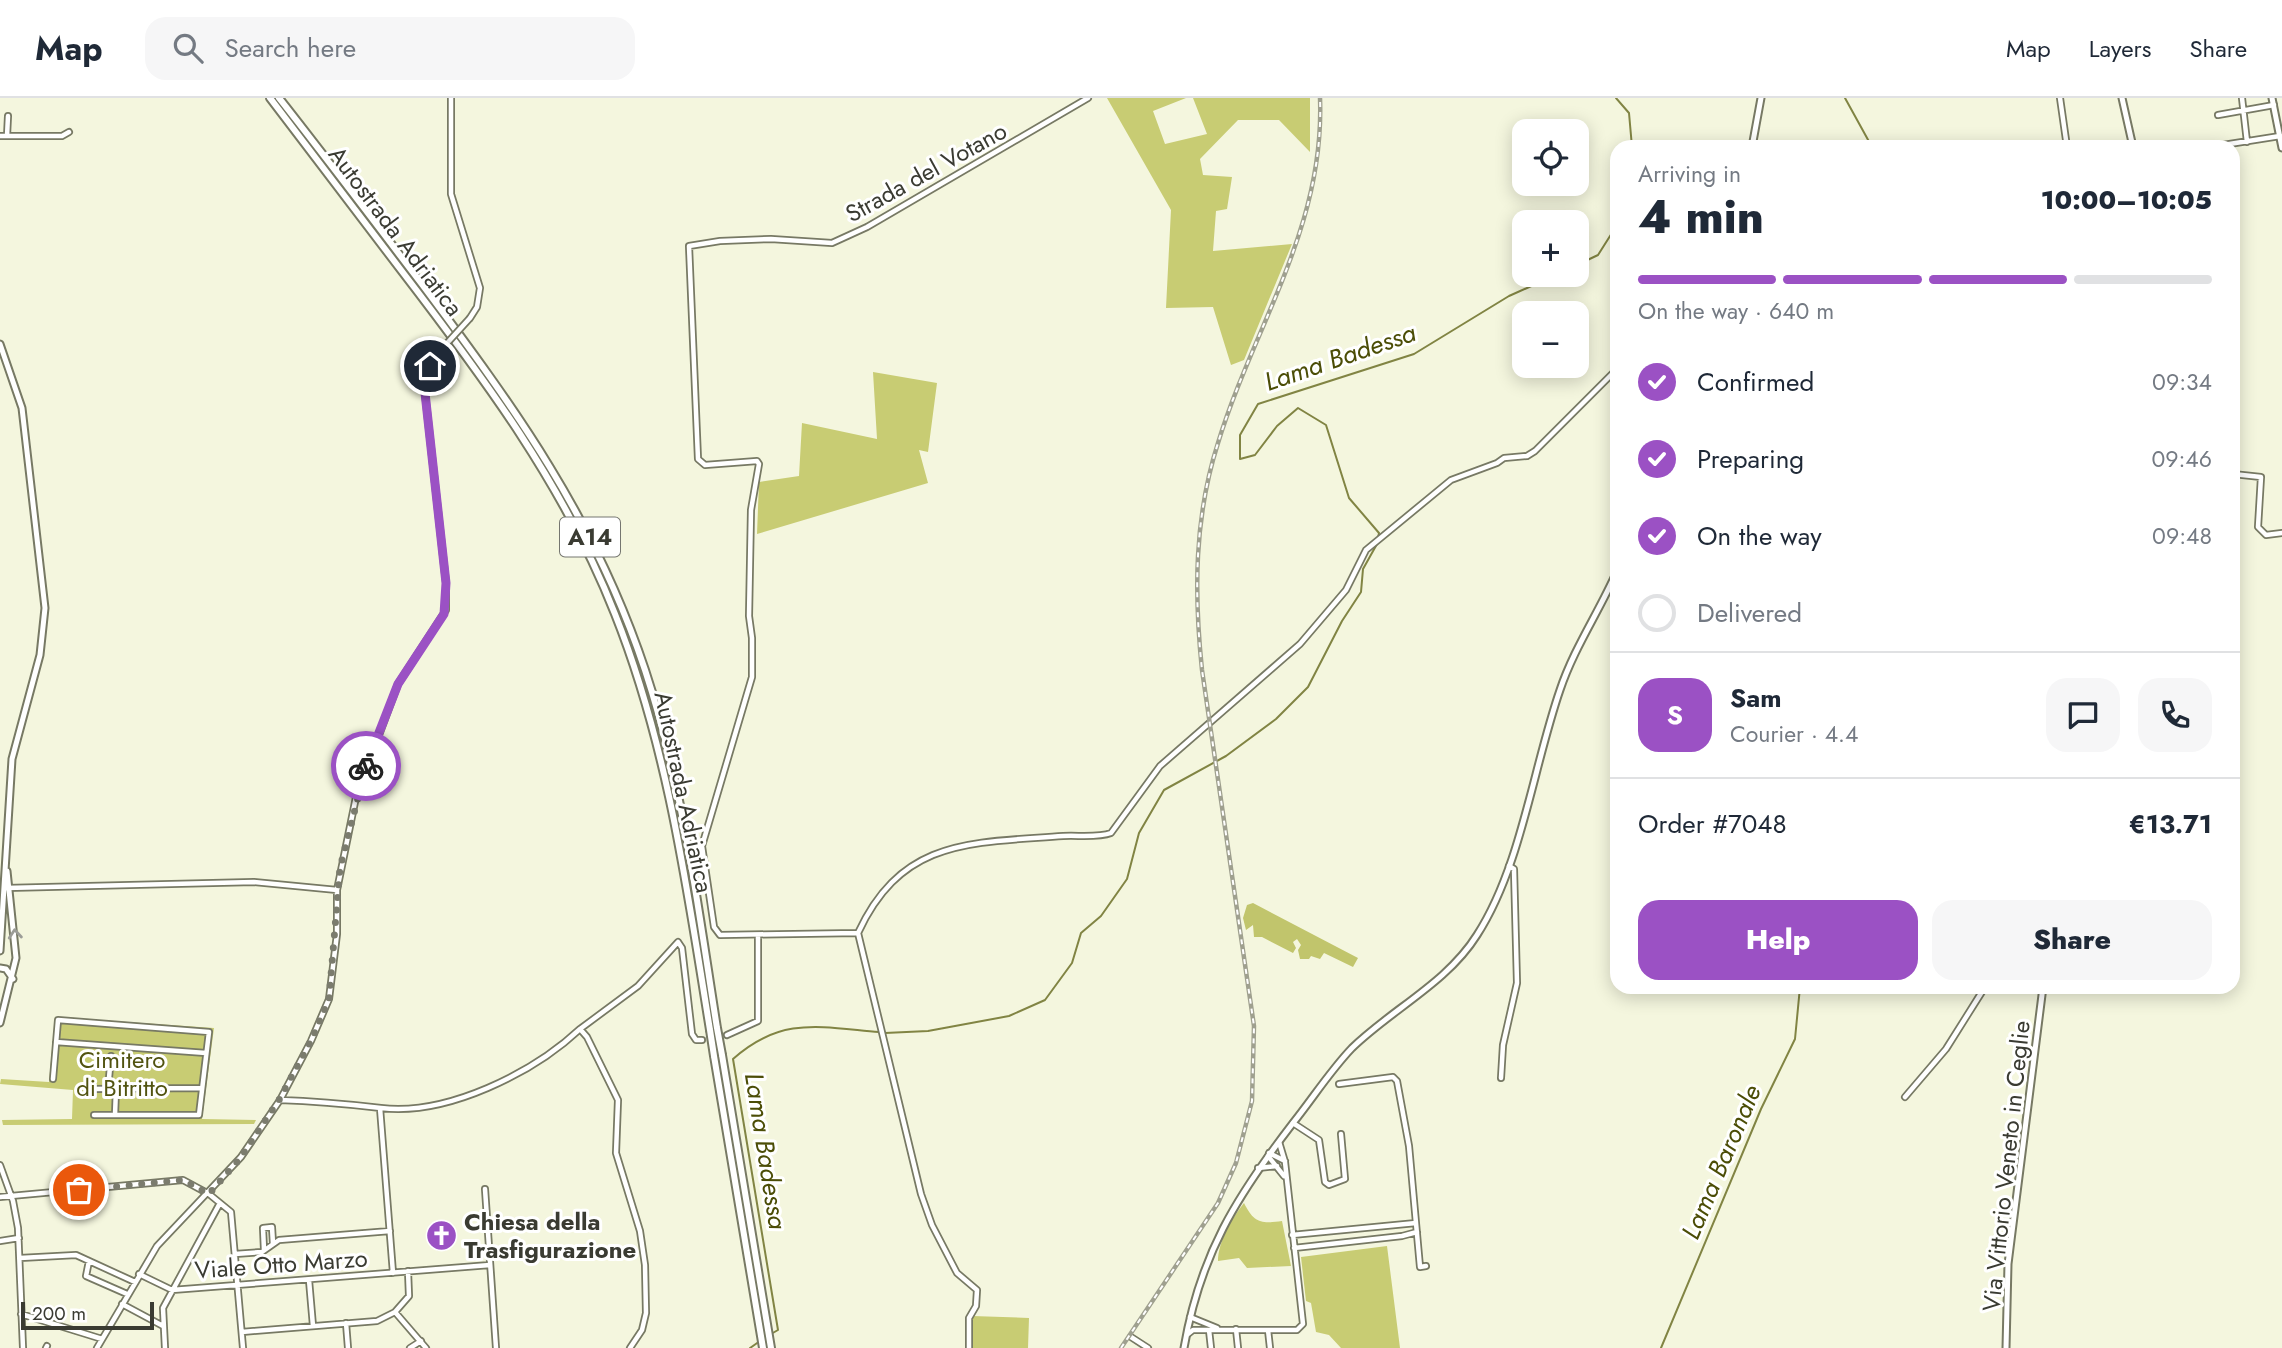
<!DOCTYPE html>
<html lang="en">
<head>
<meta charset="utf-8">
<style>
	:root { --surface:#fff; --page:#f6f6f7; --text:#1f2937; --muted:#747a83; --line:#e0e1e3; --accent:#9b51c4 }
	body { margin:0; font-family:Jost,sans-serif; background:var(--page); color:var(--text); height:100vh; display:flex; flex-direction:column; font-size:26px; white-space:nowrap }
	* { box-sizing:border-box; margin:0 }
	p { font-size:23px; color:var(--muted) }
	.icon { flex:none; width:38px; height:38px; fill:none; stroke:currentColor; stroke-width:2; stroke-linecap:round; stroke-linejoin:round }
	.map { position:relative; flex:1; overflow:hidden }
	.details { position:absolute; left:1610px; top:42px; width:630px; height:854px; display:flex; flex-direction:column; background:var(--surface); border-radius:21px; box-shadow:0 4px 18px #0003 }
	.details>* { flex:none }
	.buttons { position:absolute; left:1512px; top:21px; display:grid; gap:14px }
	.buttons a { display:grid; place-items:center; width:77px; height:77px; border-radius:14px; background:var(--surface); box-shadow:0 4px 18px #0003; font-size:35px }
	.scale { position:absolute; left:21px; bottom:18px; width:133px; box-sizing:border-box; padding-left:7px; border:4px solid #3a3b32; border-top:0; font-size:19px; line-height:24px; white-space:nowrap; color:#3a3b32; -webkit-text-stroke:5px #fff; paint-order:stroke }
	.pin { position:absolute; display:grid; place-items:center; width:60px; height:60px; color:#fff; margin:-30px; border:4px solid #fff; border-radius:50%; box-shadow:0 2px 7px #0007 }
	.courier { position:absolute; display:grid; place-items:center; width:70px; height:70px; margin:-35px; border:5px solid #9b51c4; border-radius:50%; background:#fff; color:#222; box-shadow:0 2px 9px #0007 }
	.headline em { font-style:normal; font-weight:800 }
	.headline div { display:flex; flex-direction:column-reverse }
	.headline { display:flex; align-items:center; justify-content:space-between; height:119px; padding:0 28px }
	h1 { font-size:46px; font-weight:800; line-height:52px }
	.bar { display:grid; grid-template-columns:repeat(4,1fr); gap:10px 7px; align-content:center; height:84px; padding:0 28px }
	.bar i { height:9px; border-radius:5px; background:var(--line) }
	.bar .current { background:var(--accent) }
	.bar p { grid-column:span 4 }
	.line { display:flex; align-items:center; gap:18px; padding:0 28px; border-top:2px solid var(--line) }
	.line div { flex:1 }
	.round { display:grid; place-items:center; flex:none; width:74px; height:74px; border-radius:21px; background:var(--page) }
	ol { padding:0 28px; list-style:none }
	li { display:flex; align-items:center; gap:21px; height:77px }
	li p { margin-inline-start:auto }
	li .icon { padding:7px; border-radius:50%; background:var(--accent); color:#fff; stroke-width:4 }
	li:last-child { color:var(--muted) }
	li i { width:38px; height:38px; border:4px solid var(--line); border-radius:50% }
	.action { display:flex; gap:14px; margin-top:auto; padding:14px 28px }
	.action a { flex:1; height:80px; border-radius:21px; background:var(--accent); color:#fff; font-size:28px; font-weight:800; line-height:80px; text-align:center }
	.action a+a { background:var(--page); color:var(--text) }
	header { display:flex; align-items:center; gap:42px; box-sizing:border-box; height:98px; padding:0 35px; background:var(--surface); border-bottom:2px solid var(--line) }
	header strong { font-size:33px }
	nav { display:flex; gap:38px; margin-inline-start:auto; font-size:24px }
	.search { width:490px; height:63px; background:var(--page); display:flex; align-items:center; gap:18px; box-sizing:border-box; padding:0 24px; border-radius:21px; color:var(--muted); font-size:26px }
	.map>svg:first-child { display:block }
	.green { fill:#c8cc73 }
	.forest { fill:#c1c56c }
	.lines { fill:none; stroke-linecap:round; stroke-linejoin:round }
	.stream { stroke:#818443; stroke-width:2 }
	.minor-tunnel { stroke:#cfd1bc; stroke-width:4.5; stroke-dasharray:4.5 2; stroke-linecap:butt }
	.minor-casing { stroke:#777964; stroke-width:8 }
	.major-casing { stroke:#777964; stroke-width:9 }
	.highway-casing { stroke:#777964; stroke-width:10 }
	.minor { stroke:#fff; stroke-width:4.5 }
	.major { stroke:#fff; stroke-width:5 }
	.highway { stroke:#fff; stroke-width:6 }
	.rail-casing { stroke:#9fa08f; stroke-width:4.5 }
	.rail { stroke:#fff; stroke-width:2; stroke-dasharray:5; stroke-linecap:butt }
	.minor-bridge-casing { stroke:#777964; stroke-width:8; stroke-linecap:butt }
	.highway-bridge-casing { stroke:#777964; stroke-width:10; stroke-linecap:butt }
	.minor-bridge { stroke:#fff; stroke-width:4.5 }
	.highway-bridge { stroke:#fff; stroke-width:6 }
	.oneway { stroke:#9c9d98 }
	.done { stroke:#7b7c6e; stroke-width:7; stroke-dasharray:0 12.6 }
	.route { stroke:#9b51c4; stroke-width:9 }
	.labels { text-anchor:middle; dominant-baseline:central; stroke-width:6; stroke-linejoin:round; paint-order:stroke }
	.shield { fill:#fff; stroke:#757670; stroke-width:2 }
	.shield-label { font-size:23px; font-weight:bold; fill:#3a3b32 }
	.street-label { font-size:24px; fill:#3a3b32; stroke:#fff }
	.park-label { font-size:24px; fill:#515310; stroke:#fff }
	.poi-label { font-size:24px; font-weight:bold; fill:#3a3b32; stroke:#fff; text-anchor:start }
	.water-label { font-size:26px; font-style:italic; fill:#4b4d06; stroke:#fff }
</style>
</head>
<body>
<header>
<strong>Map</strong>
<div class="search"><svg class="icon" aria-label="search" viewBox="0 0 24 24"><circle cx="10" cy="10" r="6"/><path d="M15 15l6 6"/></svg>Search here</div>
<nav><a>Map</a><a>Layers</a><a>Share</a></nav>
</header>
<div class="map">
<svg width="2282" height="1250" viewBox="0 0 2282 1250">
	<rect width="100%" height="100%" fill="#f4f6de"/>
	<path class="green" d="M1107 0H1186L1153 13 1165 46 1207 36 1193 0H1310V54L1279 22H1238L1200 61 1203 77 1232 79 1227 111 1216 113 1213 153 1292 146 1244 262 1231 267 1213 209 1166 210 1171 112Z
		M873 274 937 285 928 354 919 352 928 385 757 436 759 384 799 378 802 325 877 341Z
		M55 919 214 930 202 1021 256 1022 254 1026 3 1027 2 1022 72 1021 73 992 0 986 1 981 49 984Z
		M1244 1105C1254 1125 1261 1126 1282 1123L1291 1168 1247 1170 1239 1160 1218 1163C1218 1144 1232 1120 1244 1105Z
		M1387 1148 1400 1250H1341L1329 1237 1316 1234 1311 1205 1306 1203 1301 1159Z
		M972 1218 1029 1220 1028 1250H972Z"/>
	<path class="forest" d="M1253 805 1358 860 1353 869 1324 855 1320 861 1311 858 1309 861H1300L1298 852 1301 847 1297 841 1293 844 1296 850 1293 855 1262 839H1254L1253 827 1246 832 1243 820 1247 807Z"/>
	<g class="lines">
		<path class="stream" d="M1616 0 1629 15 1632 49
			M1845 0 1872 49
			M1577 167 1598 157 1617 127
			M1378 440 1379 435 1349 400 1326 327 1298 310 1277 328 1255 357 1240 361V337L1258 306 1414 256 1509 198 1556 177
			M885 935 928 933 1009 918 1045 902 1072 865 1081 835 1101 818 1127 781 1139 735 1164 692 1226 658 1276 621 1308 589 1342 523 1361 494 1363 471 1377 446
			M771 1236 778 1232 733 961C781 918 820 929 879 934
			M750 1250 760 1243
			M1661 1250 1761 1011 1795 941 1800 889"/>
		<path class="minor-tunnel" d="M702 942 727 937"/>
		<defs>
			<path id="minor" d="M451 0V96L480 190 477 209 470 220
				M2060 0 2067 49
				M2242 0 2247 44
				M2218 17 2274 7
				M0 38H62L69 34
				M7 38 8 18
				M2223 47 2280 38
				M2233 376 2261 379 2258 429 2266 437 2282 435
				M6 790 254 784 337 792
				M858 835 720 837 714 829 702 748 752 579V540L749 518 751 412 759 366 757 363 705 367 698 361 689 148 720 143 771 141 832 145 867 129 1088 0
				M858 835C902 740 971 745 1063 738 1077 737 1098 740 1111 735L1160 668 1300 546 1346 492 1366 452 1451 382 1497 365 1504 360 1527 358 1535 353 1617 271
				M858 835 921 1096 932 1127 957 1175 977 1192 976 1208 969 1220V1250
				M580 931 638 888 678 844 682 850 692 936 696 942H702
				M727 937 758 923V837
				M56 944 206 955
				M1501 980 1503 947 1517 885 1514 771 1509 768
				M53 981 58 922 209 934 199 1017H94
				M1339 986 1393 979 1397 983 1409 1048 1420 1169 1426 1168
				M91 991 201 990
				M108 991 111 958
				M1905 999 1946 951 1985 889
				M280 1002C314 1003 347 1006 381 1010 447 1018 533 975 580 931L587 939 618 1002 616 1055 640 1133 645 1167 646 1215 642 1232 630 1250
				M380 1010 393 1175
				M115 1017 116 991
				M1293 1025 1319 1042 1325 1084 1329 1087 1345 1081 1341 1036
				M1269 1055 1285 1063
				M1268 1058 1284 1078
				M0 1067 13 1103 18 1130 23 1250
				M1258 1070 1277 1068
				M485 1091 496 1250
				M0 1099 183 1082 209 1096 231 1114 243 1250
				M1292 1137 1416 1125
				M0 1143 19 1140
				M1294 1150 1402 1138 1417 1134
				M264 1152 263 1130 272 1129 273 1146
				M235 1156 262 1154 279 1142 390 1133
				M20 1160 76 1157 135 1184
				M89 1163 86 1178 127 1196
				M139 1176 172 1192 490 1167
				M309 1182 313 1228
				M122 1206 163 1228
				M395 1214 426 1250
				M21 1216 102 1241
				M1190 1219 1217 1230
				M346 1225 348 1250
				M1236 1231 1238 1250
				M1209 1232 1211 1250
				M1268 1232 1270 1250
				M242 1234 377 1223 395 1214 409 1198 408 1173
				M1188 1236 1193 1232H1297L1303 1226 1285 1064 1279 1044
				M1131 1239 1148 1250
				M46 1250 47 1248
				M97 1250 157 1148 241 1059 280 1002 311 943 329 901 337 836V792L356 699 398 586 446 512V485L425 295 427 276 439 254
				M165 1250 163 1210 220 1105
				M410 1250 421 1243"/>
			<path id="major" d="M2122 0 2133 49
				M2272 0 2282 50
				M1752 49 1761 0
				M0 246 22 310 45 510 40 557 12 661 0 853
				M0 870 6 871 13 881
				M0 925 16 860 7 773
				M1184 1250C1200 1157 1236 1099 1293 1025 1313 1000 1330 973 1352 950 1392 911 1447 885 1477 837 1521 769 1533 670 1560 592 1574 550 1599 514 1617 473
				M2006 1250 2008 1166 2043 889"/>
			<path id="highway" d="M270 0C314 57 357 115 401 172 484 280 565 388 615 516 668 649 687 791 710 932
				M279 0C327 61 374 123 421 185 516 312 594 419 645 572 683 687 698 811 717 930
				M722 957 771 1250
				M714 958 763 1250"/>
		</defs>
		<use href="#minor" class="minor-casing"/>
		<use href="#major" class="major-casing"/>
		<use href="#highway" class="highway-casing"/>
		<use href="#minor" class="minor"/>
		<use href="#major" class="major"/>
		<use href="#highway" class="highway"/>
		<defs>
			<path id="rail" d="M1121 1250 1218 1105 1236 1065 1252 1003 1254 928 1202 572C1194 495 1194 420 1218 345 1254 227 1325 130 1320 0"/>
		</defs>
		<use href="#rail" class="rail-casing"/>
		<use href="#rail" class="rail"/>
		<defs>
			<path id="minor-bridge" d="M439 254 470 220"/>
			<path id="highway-bridge" d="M717 930 722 957
				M710 932 714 958"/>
		</defs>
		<use href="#minor-bridge" class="minor-bridge-casing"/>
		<use href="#highway-bridge" class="highway-bridge-casing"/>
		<use href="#minor-bridge" class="minor-bridge"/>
		<use href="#highway-bridge" class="highway-bridge"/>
	</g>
	<defs><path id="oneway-chevron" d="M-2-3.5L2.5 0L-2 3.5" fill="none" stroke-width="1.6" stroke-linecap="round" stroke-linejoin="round" transform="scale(1.75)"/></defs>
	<use class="oneway" href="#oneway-chevron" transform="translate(15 836) rotate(-95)"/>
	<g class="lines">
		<path class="done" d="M79 1092 183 1082 209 1096 241 1059 279 1002 311 943 329 901 340 770 366 668"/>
		<path class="route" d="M366 668 398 586 444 516 446 485 425 295 430 268"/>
	</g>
	<defs>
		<symbol id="church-disc" viewBox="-11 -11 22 22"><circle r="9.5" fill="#9b51c4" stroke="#fff"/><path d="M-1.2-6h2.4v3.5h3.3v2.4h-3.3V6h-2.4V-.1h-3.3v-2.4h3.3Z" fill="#fff"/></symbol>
	</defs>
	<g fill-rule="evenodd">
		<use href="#church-disc" x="424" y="1120" width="35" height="35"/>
	</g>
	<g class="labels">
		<rect class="shield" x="560" y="419.5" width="60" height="39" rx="5"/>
		<g class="shield-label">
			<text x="590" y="439">A14</text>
		</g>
		<g class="street-label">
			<text transform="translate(926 74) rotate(-29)">Strada del Votano</text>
			<text transform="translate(396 133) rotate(53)">Autostrada Adriatica</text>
			<text transform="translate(684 694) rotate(78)">Autostrada Adriatica</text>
			<text transform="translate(2006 1068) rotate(-84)">Via Vittorio Veneto in Ceglie</text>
			<text transform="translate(281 1166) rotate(-4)">Viale Otto Marzo</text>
		</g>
		<g class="park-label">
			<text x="122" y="961">Cimitero<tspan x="122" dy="28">di Bitritto</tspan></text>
		</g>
		<g class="poi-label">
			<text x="464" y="1123">Chiesa della<tspan x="464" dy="28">Trasfigurazione</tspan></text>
		</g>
		<g class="water-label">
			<text transform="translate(1340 259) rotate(-19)">Lama Badessa</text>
			<text transform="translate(766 1053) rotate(81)">Lama Badessa</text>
			<text transform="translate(1721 1064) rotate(-67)">Lama Baronale</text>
		</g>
	</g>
</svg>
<div class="buttons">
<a><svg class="icon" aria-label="locate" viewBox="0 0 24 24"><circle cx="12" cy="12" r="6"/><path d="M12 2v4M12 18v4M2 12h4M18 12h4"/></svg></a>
<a>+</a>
<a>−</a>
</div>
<div class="scale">200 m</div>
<div class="pin" style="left:79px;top:1092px;background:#ea580c"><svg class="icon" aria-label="bag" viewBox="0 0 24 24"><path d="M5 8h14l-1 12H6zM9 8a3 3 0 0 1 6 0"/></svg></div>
<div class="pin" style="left:430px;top:268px;background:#1f2937"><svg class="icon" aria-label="home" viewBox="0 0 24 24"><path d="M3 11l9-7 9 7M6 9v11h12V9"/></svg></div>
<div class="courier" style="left:366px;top:668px"><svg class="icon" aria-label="bike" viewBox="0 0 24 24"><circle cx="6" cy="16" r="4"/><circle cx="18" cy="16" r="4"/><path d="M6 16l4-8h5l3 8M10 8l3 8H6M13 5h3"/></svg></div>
<section class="details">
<div class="headline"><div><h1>4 min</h1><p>Arriving in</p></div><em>10:00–10:05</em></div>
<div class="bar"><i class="current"></i><i class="current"></i><i class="current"></i><i></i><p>On the way · 640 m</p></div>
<ol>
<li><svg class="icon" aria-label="check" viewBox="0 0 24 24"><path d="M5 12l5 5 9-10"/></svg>Confirmed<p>09:34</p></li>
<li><svg class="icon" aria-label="check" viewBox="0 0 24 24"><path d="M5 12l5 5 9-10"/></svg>Preparing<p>09:46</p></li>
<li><svg class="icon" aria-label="check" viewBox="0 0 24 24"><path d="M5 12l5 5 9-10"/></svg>On the way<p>09:48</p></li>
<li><i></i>Delivered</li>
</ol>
<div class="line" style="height:126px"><b class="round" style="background:var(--accent);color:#fff">S</b><div><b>Sam</b><p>Courier · 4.4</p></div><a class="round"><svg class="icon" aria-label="chat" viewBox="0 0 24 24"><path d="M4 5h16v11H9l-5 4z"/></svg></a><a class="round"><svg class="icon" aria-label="phone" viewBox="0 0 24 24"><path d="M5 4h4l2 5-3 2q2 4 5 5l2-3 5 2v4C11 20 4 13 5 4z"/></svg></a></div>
<div class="line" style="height:91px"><div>Order #7048</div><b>€13.71</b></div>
<div class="action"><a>Help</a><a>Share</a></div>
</section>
</div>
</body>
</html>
